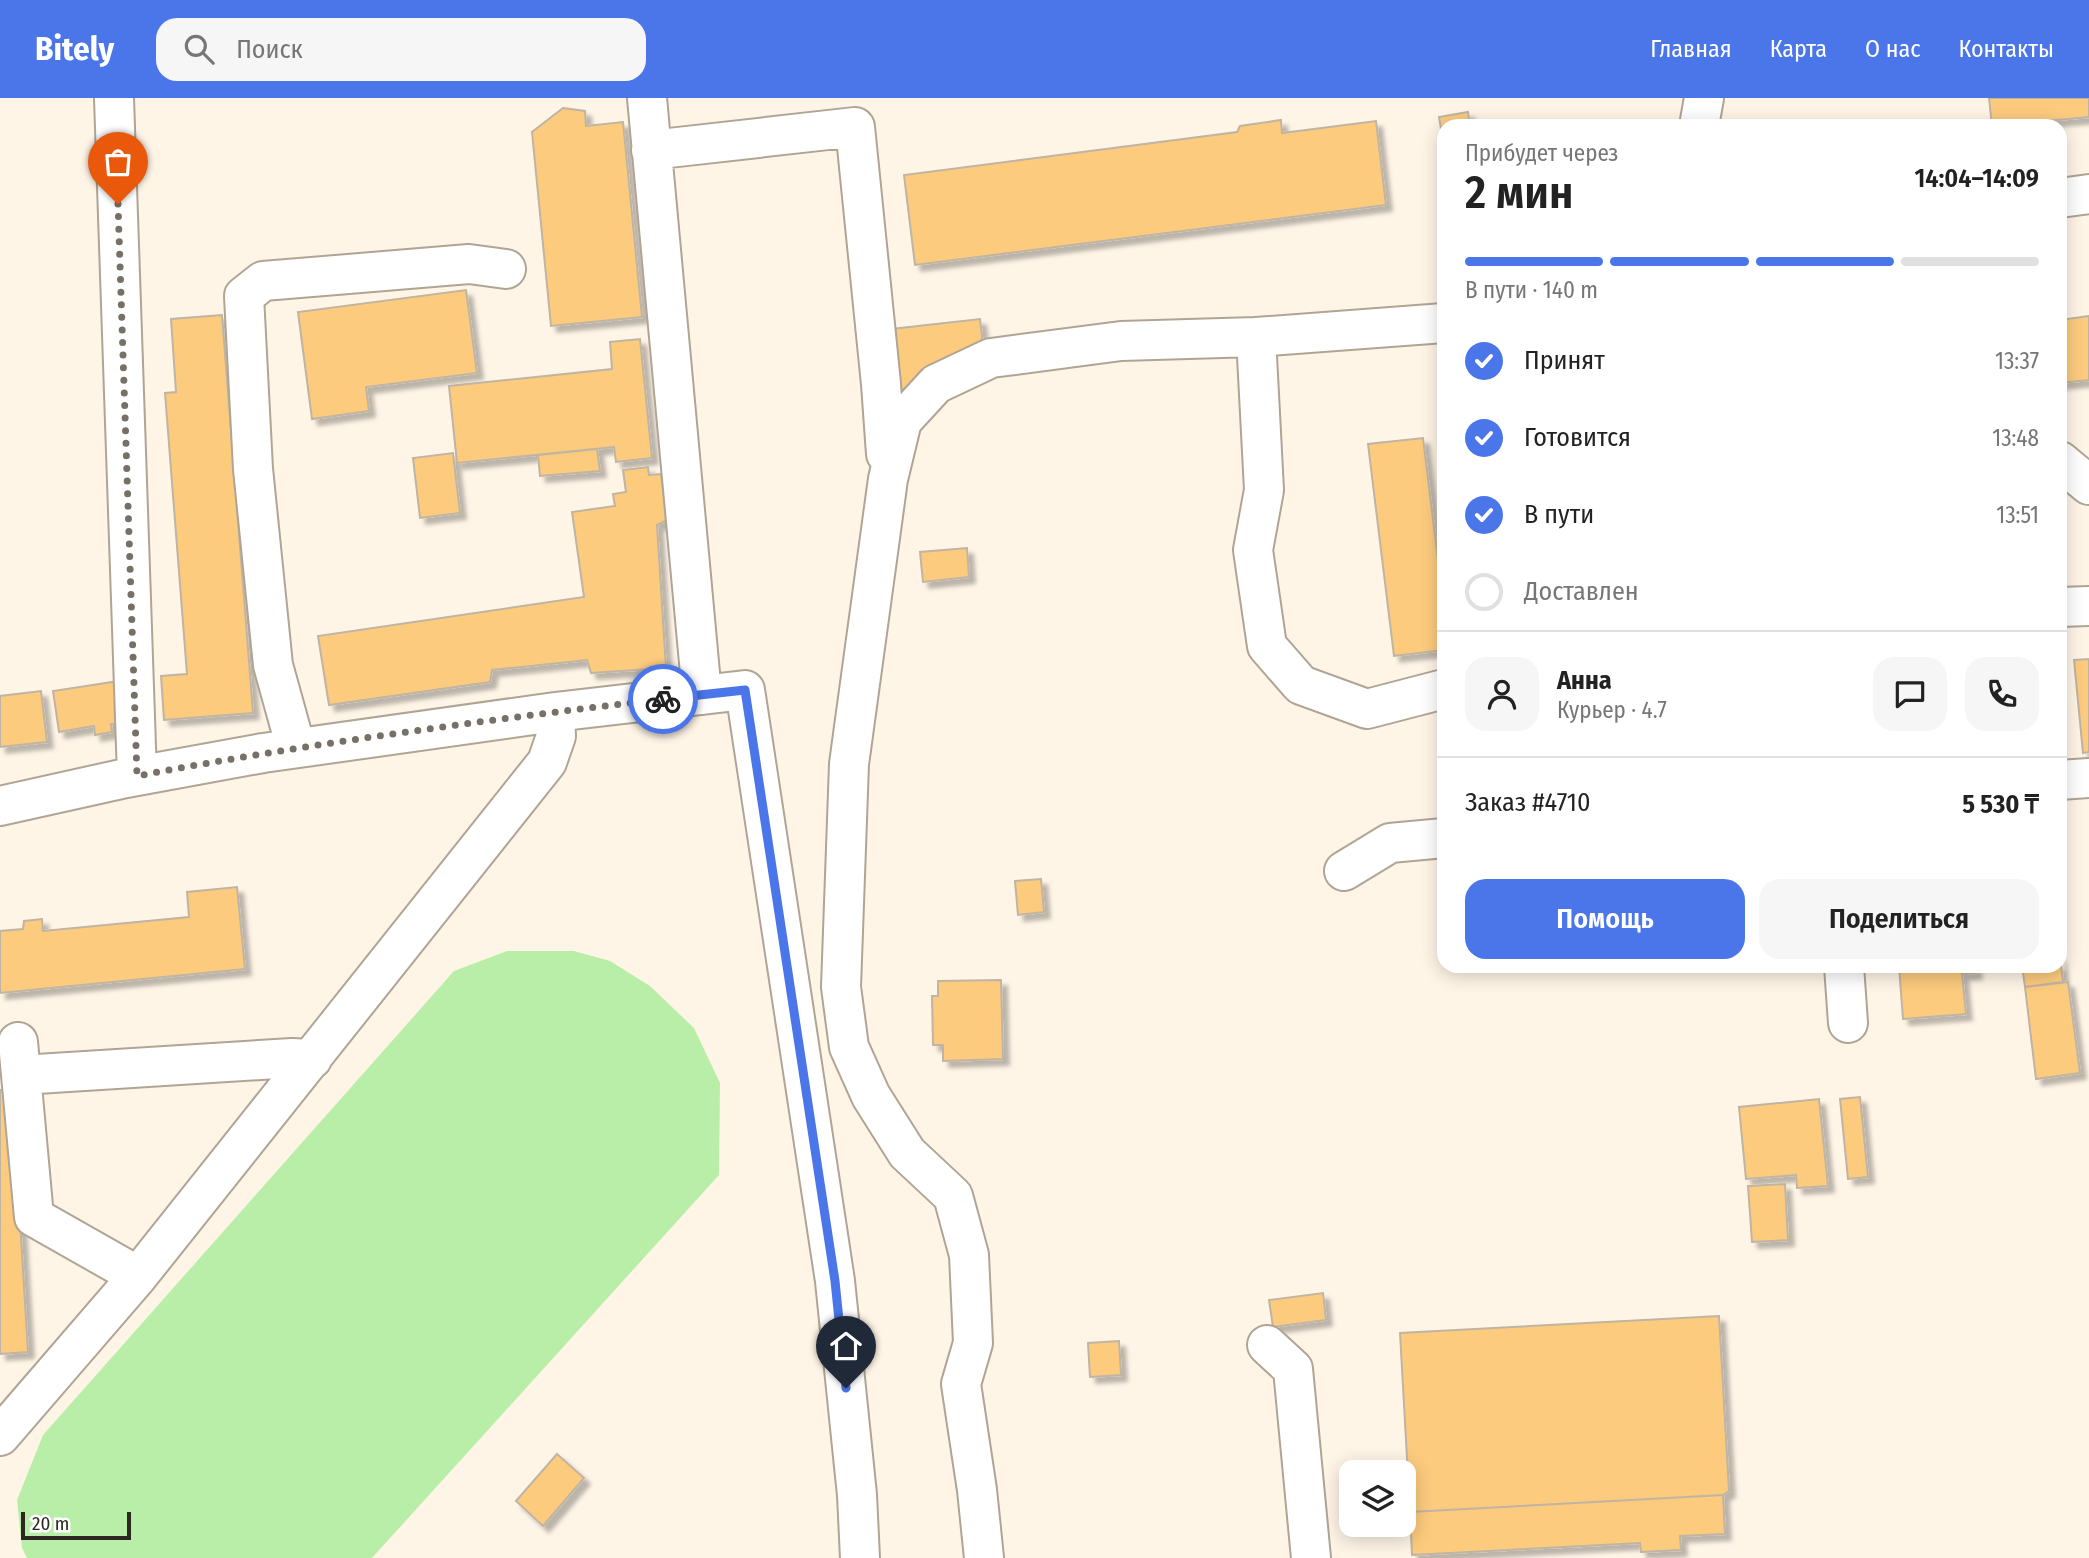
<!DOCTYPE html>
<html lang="ru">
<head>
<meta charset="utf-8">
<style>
	:root { --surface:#fff; --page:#f6f6f6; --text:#222; --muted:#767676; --line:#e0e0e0; --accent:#4a76e9 }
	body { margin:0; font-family:"Fira Sans Condensed",sans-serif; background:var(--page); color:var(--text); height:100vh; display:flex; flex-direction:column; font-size:26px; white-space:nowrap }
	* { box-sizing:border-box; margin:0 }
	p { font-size:23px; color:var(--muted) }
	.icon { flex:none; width:38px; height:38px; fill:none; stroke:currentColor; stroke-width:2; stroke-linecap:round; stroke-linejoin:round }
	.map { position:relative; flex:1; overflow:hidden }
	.sheet { position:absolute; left:1437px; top:21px; width:630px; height:854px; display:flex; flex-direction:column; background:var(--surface); border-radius:21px; box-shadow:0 4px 18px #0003 }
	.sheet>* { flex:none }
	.fabs { position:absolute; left:1339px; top:1362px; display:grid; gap:14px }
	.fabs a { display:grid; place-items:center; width:77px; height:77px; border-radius:14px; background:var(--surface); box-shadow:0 4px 18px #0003; font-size:35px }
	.scale { position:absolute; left:21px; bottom:18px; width:110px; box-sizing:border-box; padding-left:7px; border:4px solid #2c2821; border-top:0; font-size:19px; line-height:24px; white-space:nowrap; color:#2c2821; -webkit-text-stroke:5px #fff; paint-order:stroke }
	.pin { position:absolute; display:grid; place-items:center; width:60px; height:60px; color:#fff; margin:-72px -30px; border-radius:50% 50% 50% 0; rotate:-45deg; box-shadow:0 0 7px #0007 }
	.pin .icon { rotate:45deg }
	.courier { position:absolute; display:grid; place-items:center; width:70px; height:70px; margin:-35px; border:5px solid #4a76e9; border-radius:50%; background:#fff; color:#222; box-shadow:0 2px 9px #0007 }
	.headline em { font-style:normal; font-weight:600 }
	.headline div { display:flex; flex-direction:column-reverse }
	.headline { display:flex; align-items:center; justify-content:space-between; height:119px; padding:0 28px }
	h1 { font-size:46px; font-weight:600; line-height:52px }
	.bar { display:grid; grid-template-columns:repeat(4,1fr); gap:10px 7px; align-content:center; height:84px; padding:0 28px }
	.bar i { height:9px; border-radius:5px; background:var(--line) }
	.bar .selected { background:var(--accent) }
	.bar p { grid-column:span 4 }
	.line { display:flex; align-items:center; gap:18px; padding:0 28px; border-top:2px solid var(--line) }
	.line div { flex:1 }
	.round { display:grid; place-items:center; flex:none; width:74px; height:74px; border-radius:21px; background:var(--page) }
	ol { padding:0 28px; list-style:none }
	li { display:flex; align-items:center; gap:21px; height:77px }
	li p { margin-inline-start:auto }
	li .icon { padding:7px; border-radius:50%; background:var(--accent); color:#fff; stroke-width:4 }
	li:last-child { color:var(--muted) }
	li i { width:38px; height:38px; border:4px solid var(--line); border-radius:50% }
	.action { display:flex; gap:14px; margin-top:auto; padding:14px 28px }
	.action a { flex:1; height:80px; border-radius:21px; background:var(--accent); color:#fff; font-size:28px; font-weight:600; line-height:80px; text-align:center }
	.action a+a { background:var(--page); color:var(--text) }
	header { display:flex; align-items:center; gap:42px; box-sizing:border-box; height:98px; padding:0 35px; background:var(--accent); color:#fff }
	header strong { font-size:33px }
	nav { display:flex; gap:38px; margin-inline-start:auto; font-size:24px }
	.search { width:490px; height:63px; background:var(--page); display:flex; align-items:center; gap:18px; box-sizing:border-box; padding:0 24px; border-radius:21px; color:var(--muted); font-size:26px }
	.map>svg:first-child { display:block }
	.green { fill:#b9eea9 }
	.building { fill:#fccb7e; stroke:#c0b4a3; stroke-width:2; filter:url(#shadow) }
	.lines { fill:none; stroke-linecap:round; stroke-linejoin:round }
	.minor-casing { stroke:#b0a594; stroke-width:42 }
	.minor { stroke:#fff; stroke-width:38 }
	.done { stroke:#767066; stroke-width:7; stroke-dasharray:0 12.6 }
	.route { stroke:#4a76e9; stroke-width:9 }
</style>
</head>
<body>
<header>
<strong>Bitely</strong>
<div class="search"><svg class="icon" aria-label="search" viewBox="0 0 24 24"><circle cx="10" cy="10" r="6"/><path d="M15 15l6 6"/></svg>Поиск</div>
<nav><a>Главная</a><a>Карта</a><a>О нас</a><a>Контакты</a></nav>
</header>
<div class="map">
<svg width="2089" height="1460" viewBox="0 0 2089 1460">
	<defs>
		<filter id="shadow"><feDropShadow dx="6" dy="6" stdDeviation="2" flood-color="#0004"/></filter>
	</defs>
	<rect width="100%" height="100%" fill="#fff5e7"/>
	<path class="green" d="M507 853H574L610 863 650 888 694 930 720 985 719 1077 372 1460H27L22 1450 17 1402 43 1337 454 873Z"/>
	<path class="building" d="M1989 0H2089V19L1992 28Z
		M563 10 585 13 586 28 623 24 642 219 551 228 532 34Z
		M1468 14 1470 28H1444V49L1439 19Z
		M1281 22 1282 35 1376 23 1386 107 915 167 904 77 1237 34 1240 28Z
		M466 192 477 275 366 289 369 313 312 321 298 214Z
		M222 217 253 615 164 622 161 578 187 576 165 295 176 294 171 221Z
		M2089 218V282L2060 285V222Z
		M980 221 984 256 943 261 932 282 903 292 891 293 883 232Z
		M640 241 652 360 616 364 614 349 457 365 449 288 612 271 610 244Z
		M1423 340 1444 511V552L1394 558 1368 346Z
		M597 351 600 373 540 378 538 357Z
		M453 355 460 415 420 420 413 360Z
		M648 369 649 377 661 376 667 422 657 427 666 570 591 575 587 562 492 572 490 584 329 607 318 538 584 499 572 414 615 408 613 396 626 394 623 372Z
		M967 450 969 479 923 484 920 454Z
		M2089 561V654L2083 655 2074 562Z
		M119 583 125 624 111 626 112 634 95 637 94 628 59 634 53 593Z
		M41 593 47 644 0 649V598Z
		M1041 781 1044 814 1018 817 1015 783Z
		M237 789 245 871 0 895V833L23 831 24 823 42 821 43 833 189 819 187 794Z
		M2060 858 2063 884 2025 889 2022 868H2060Z
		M1899 868H1975L1976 875 1962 876 1966 916 1903 921Z
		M1001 882 1003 961 943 963V947H933L932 898H938V883Z
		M2068 884 2080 975 2036 981 2025 889Z
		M0 992H12L28 1254 0 1256Z
		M1860 999 1868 1079 1848 1081 1840 1001Z
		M1819 1001 1828 1088 1797 1090 1796 1077 1746 1081 1739 1009Z
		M1785 1086 1788 1142 1752 1144 1748 1088Z
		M1323 1195 1326 1222 1273 1229 1269 1202Z
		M1719 1218 1729 1393 1723 1397 1410 1414 1400 1235Z
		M1119 1243 1121 1277 1090 1279 1088 1245Z
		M557 1356 584 1380 543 1428 516 1403Z
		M1723 1397 1725 1436 1680 1438 1681 1452 1641 1454 1640 1445 1412 1457 1410 1414Z"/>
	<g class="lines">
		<defs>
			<path id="minor" d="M114 0 137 678
				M647 0 702 597
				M1699 28 1704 0
				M651 52 855 29 881 286 886 356
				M2060 100 2089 96
				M1444 225 1256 239 1264 392 1253 452 1267 548 1301 587 1367 611 1444 591
				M2060 363 2089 387
				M2060 509 2089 508
				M296 650 273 567 253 371 244 198 263 183 469 166 506 171
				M2060 682 2089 680
				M0 708 126 680 263 655 555 614 745 592 835 1183 857 1397 860 1460
				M1344 773 1390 745 1444 740
				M1844 868 1848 925
				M18 944 34 1119 138 1178 547 664 556 638 555 614
				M21 977 292 960 312 961
				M1267 1247 1293 1271 1311 1460
				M0 1338 138 1178
				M984 1460 977 1392 961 1286 973 1245 969 1157 953 1098 907 1055 871 998 849 949 841 889 849 666 888 381 902 323 936 286 991 260 1121 243 1256 239"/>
		</defs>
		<use href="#minor" class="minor-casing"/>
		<use href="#minor" class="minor"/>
	</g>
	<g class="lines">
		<path class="done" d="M118 106 137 678C311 645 487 622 663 601"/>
		<path class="route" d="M663 601 745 592 835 1183 846 1290"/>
	</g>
</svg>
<div class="fabs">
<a><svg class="icon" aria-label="layers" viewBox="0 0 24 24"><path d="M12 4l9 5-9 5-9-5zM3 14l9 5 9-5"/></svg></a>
</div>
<div class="scale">20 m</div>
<div class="pin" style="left:118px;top:106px;background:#ea580c"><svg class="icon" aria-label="bag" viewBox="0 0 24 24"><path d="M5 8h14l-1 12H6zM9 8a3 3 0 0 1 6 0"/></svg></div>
<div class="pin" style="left:846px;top:1290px;background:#1f2937"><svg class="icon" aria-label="home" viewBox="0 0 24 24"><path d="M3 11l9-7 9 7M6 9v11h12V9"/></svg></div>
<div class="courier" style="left:663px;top:601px"><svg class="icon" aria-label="bike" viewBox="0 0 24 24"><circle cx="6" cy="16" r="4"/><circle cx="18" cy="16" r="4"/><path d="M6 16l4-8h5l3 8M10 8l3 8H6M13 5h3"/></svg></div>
<section class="sheet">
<div class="headline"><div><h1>2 мин</h1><p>Прибудет через</p></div><em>14:04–14:09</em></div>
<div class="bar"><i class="selected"></i><i class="selected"></i><i class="selected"></i><i></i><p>В пути · 140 m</p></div>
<ol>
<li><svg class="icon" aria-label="check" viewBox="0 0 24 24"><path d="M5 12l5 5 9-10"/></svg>Принят<p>13:37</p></li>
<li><svg class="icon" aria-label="check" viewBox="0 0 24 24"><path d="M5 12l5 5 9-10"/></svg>Готовится<p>13:48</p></li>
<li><svg class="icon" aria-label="check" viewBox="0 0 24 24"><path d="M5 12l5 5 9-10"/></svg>В пути<p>13:51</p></li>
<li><i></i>Доставлен</li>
</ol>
<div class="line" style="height:126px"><a class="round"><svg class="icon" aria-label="person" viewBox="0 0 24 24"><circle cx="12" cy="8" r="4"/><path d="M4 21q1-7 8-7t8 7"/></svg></a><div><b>Анна</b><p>Курьер · 4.7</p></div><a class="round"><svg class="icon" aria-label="chat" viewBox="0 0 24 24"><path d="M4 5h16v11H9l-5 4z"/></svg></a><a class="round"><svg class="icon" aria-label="phone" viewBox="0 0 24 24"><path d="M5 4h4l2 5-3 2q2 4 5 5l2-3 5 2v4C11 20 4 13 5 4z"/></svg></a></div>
<div class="line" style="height:91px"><div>Заказ #4710</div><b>5 530 ₸</b></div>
<div class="action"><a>Помощь</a><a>Поделиться</a></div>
</section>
</div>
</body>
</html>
